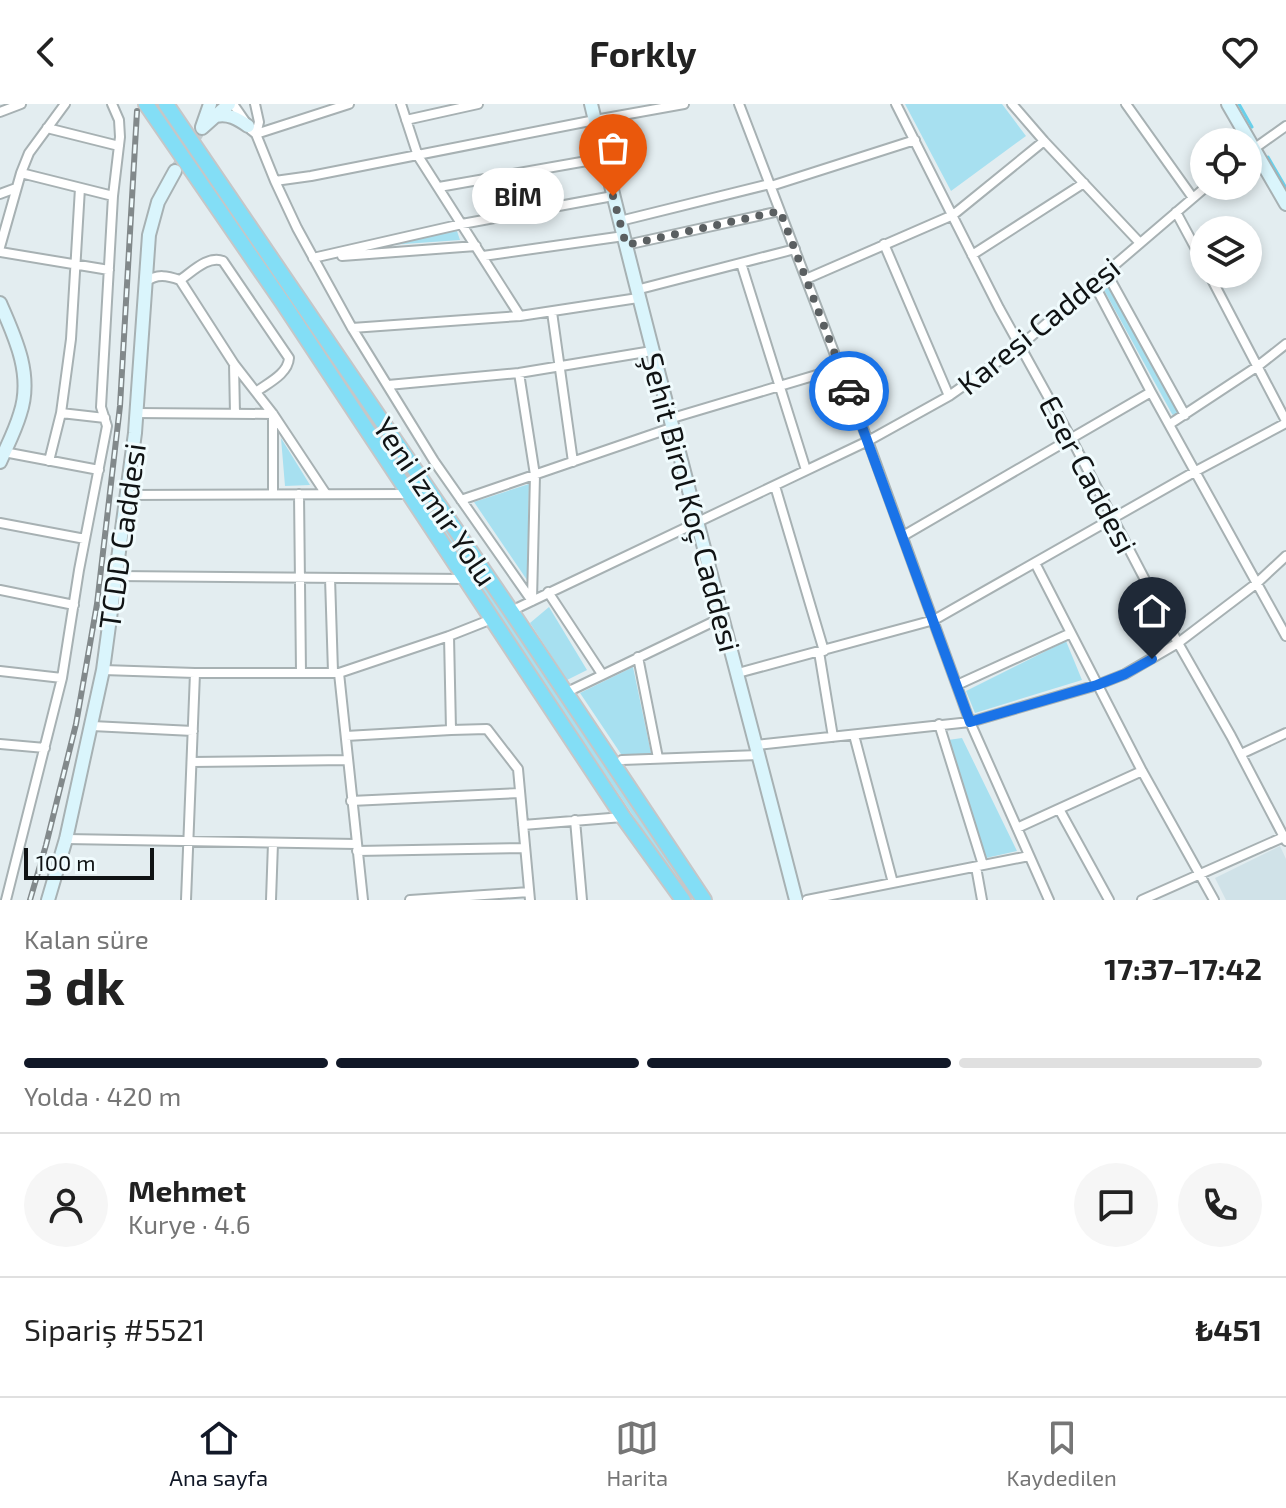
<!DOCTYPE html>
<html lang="tr">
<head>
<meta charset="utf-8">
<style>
	:root { --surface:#fff; --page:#f6f6f6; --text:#222; --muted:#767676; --line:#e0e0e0; --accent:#111827 }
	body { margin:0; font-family:"Exo 2",sans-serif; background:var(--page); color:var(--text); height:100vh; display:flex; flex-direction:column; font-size:30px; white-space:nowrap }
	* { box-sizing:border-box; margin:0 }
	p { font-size:26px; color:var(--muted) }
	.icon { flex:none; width:44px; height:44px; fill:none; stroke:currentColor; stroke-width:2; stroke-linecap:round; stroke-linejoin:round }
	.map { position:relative; height:796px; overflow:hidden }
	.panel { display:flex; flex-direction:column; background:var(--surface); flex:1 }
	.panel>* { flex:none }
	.tools { position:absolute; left:1190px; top:24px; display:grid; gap:16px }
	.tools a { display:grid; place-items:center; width:72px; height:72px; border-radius:50%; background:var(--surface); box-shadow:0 4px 12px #0003; font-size:40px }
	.scale { position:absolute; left:24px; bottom:20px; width:130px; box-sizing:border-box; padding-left:8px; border:4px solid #101314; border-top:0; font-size:22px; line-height:28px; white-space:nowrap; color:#101314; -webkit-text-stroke:6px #f0fbfd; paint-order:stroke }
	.pin { position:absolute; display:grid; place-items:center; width:68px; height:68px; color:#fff; margin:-82px -34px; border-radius:50% 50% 50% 0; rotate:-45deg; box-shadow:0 0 8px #0007 }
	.pin .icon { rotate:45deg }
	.courier { position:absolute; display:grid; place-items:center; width:80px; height:80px; margin:-40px; border:6px solid #1a73e8; border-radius:50%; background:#fff; color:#222; box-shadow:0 2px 10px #0007 }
	.bubble { position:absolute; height:56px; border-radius:28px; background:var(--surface); box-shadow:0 4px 12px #0003; font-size:26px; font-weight:700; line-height:56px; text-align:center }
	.head em { font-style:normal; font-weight:700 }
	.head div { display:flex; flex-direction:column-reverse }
	.head { display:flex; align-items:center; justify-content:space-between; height:136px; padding:0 24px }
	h1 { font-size:52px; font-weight:700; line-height:60px }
	.bar { display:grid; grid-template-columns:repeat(4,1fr); gap:12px 8px; align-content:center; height:96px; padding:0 24px }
	.bar i { height:10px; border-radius:6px; background:var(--line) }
	.bar .active { background:var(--accent) }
	.bar p { grid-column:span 4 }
	.line { display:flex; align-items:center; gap:20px; padding:0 24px; border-top:2px solid var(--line) }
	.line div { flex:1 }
	.round { display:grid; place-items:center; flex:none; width:84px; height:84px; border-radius:42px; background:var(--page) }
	header { display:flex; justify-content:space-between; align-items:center; height:104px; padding:0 24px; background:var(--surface); font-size:36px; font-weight:700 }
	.menu { display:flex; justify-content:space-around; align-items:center; height:112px; border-top:2px solid var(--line); background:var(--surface); font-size:22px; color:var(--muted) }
	.menu a { display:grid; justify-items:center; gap:4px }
	.menu .active { color:var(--accent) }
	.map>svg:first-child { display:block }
	.built { fill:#d0e2e8 }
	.green { fill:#a7e0f0 }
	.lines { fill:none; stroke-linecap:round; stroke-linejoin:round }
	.stream { stroke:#69d0ea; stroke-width:3 }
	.secondary-tunnel { stroke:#c3cccf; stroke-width:12; stroke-dasharray:12 6; stroke-linecap:butt }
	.street-casing { stroke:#a7b1b3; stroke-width:12 }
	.secondary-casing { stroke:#a7b1b3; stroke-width:16 }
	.highway-casing { stroke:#c6c6c7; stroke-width:18 }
	.street { stroke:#fff; stroke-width:8 }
	.secondary { stroke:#daf5fc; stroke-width:12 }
	.highway { stroke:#83def6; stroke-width:14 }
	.rail-casing { stroke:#82898b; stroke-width:6 }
	.rail { stroke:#f0fbfd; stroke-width:3; stroke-dasharray:9; stroke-linecap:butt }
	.done { stroke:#5a5f61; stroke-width:8; stroke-dasharray:0 14.4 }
	.route { stroke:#1a73e8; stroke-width:10 }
	.labels { text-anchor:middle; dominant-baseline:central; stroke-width:6; stroke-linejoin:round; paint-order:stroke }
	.street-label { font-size:30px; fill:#101314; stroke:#f0fbfd }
</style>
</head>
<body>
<header><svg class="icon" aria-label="back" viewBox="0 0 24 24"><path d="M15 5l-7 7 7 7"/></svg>Forkly<svg class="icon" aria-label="heart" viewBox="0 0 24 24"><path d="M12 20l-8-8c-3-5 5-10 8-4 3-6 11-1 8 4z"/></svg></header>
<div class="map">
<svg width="1286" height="796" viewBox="0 0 1286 796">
	<rect width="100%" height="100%" fill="#e3edf0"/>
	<path class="built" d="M1280 742 1286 755V796H1226L1215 774Z"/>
	<path class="green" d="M153 0H158L203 64 697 796H690Z
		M905 0H1002L1026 32 951 87Z
		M457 127 460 136 376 142Z
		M1106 180 1110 182 1178 306V310L1173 311 1172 310 1104 186 1103 182Z
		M281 334 310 381 285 382Z
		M529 380 527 476 474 398Z
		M549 503 587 566 567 576 530 519Z
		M1066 537 1082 576 975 609 966 587Z
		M633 563 651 649 623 653 580 589Z
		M962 634 1017 747 986 754 948 636Z"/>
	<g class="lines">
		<path class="stream" d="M1239 0 1252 23
			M1268 53 1286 84"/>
		<path class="secondary-tunnel" d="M175 67 198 29"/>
		<defs>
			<path id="street" d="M233 0 251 26 256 30 275 77 297 124 352 224 434 357 532 497
				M255 0 259 18 256 30
				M401 0 418 52 520 212
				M739 0 868 337 970 618 1049 796
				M896 0 999 204 1072 336 1178 539 1231 632 1286 737
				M1012 0 1044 37 1140 139
				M1126 0 1193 94
				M0 8 21 0
				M406 16 478 0
				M47 24 119 42
				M256 30 349 0
				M1248 49 1286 22
				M21 69 113 92
				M275 77 311 72 595 16 684 0
				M771 82 915 36
				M439 83 604 54
				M0 90 16 84
				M1176 108 1204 160
				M620 117 770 80
				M884 140 949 292
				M626 141 780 107
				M0 143 21 69 29 49 65 0
				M0 148 109 166
				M972 151 1084 79
				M342 152 476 142
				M483 152 624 132
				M313 154 462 120 613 92
				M741 159 806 366
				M1106 168 1185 311
				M1209 170 1286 317
				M806 175 953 111 1044 37
				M180 176C192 168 208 151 223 157L289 254C288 270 268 279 256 288
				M146 178C157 169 168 172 180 176L234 260 273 310 326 390
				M1094 180 1151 288 1286 532
				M636 186 795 145
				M552 208 573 358
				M352 224 520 212 638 194
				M234 260 235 310
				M519 269 535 371 532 496
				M388 281 519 269 652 247
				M61 309 105 314
				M136 309 273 310V390
				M669 315 840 264
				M1170 320 1258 262 1286 240
				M4 348 99 366
				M49 357 61 309 71 235 80 84
				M775 382 824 547
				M299 390 301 568
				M127 391 409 390
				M461 396 671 324
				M0 419 85 435
				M903 432 1151 288
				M1035 459 1142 667 1214 796
				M116 472 466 475
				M330 474 333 568
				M0 486 74 501
				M548 488 602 570
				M511 507 868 337 949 292 1020 242 1207 82
				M449 532 451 626 487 625 518 665 530 796
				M819 548 833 633
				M638 553 658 654
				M103 566 195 569H339L449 532 492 515
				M0 567 62 574
				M339 569 363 796
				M738 569 934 516 1196 367 1286 319
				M957 581 1071 529
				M565 589 723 513
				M939 620 983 761
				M92 622 193 627
				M854 631 893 779
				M346 632 451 626
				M0 640 45 644
				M756 641 970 618 1097 581 1125 570 1178 539 1257 479 1286 452
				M1241 650 1286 629
				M622 656 759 651
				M192 658 347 656
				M351 697 520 689
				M1059 705 1109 796
				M575 716 582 796
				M523 721 623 713
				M1017 724 1142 667
				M66 735 356 740
				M357 747 524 744
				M976 763 982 796
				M6 796 62 574 79 466 107 322 101 303 113 92 120 33 119 16 112 0
				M186 796 195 569
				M271 796 273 739
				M410 796 529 788
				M807 796 1029 752
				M1142 796 1286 732"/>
			<path id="secondary" d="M591 0C655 266 728 531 796 796
				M1228 0 1286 100
				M216 12C228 9 238 15 248 22
				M202 23 210 0
				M202 24 229 0
				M0 199C16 235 33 272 20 310 15 327 7 342 0 358
				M48 796 66 735 103 566 135 329 149 131 158 98 175 67"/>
			<path id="highway" d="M146 0 283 199 623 713 683 796
				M166 0 511 507 704 796"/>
		</defs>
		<use href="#street" class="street-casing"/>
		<use href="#secondary" class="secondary-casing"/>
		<use href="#highway" class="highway-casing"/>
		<use href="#street" class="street"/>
		<use href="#secondary" class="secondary"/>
		<use href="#highway" class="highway"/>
		<defs>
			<path id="rail" d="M30 796 46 741 76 620 97 500 120 302 137 7"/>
		</defs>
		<use href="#rail" class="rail-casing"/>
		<use href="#rail" class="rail"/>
	</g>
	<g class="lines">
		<path class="done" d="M613 92 626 141 780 107 849 287"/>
		<path class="route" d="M849 287 970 618 1097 581 1125 570 1152 555"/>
	</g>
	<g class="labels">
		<g class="street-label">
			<text transform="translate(1038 221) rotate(-39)">Karesi Caddesi</text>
			<text transform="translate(1089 370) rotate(62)">Eser Caddesi</text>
			<text transform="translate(436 397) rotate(56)">Yeni İzmir Yolu</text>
			<text transform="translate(692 398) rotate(75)">Şehit Birol Koç Caddesi</text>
			<text transform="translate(121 432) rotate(-82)">TCDD Caddesi</text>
		</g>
	</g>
</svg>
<div class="tools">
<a><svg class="icon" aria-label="locate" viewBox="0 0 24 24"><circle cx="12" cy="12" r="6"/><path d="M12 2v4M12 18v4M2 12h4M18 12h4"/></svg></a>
<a><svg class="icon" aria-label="layers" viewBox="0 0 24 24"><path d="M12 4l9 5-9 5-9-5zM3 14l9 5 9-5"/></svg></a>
</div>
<div class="scale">100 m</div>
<div class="pin" style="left:613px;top:92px;background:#ea580c"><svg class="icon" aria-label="bag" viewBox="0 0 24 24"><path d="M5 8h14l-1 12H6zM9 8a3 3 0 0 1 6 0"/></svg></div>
<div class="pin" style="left:1152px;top:555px;background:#1f2937"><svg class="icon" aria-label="home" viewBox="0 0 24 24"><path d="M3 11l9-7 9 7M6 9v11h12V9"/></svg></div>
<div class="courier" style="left:849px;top:287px"><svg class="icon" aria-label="car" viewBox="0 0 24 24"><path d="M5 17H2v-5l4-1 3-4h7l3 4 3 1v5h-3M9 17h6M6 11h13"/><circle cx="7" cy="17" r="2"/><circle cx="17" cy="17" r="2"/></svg></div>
<div class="bubble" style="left:472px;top:64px;width:92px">BİM</div>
</div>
<section class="panel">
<div class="head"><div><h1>3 dk</h1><p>Kalan süre</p></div><em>17:37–17:42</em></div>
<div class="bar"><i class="active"></i><i class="active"></i><i class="active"></i><i></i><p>Yolda · 420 m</p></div>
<div class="line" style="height:144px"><a class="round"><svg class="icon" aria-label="person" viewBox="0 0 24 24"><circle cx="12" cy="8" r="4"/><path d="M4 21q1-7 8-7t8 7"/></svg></a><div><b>Mehmet</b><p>Kurye · 4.6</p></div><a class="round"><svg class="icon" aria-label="chat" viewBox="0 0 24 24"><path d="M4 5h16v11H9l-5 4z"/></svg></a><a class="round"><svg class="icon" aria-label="phone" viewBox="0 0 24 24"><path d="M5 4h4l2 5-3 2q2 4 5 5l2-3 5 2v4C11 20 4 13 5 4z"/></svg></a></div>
<div class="line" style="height:104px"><div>Sipariş #5521</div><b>₺451</b></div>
</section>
<nav class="menu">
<a class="active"><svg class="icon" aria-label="home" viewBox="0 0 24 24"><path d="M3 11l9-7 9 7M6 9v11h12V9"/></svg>Ana sayfa</a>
<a><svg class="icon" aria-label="map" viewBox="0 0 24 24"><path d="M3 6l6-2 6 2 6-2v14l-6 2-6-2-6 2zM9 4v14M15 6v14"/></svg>Harita</a>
<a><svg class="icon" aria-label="saved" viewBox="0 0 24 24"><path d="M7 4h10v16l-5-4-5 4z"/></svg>Kaydedilen</a>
</nav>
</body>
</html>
